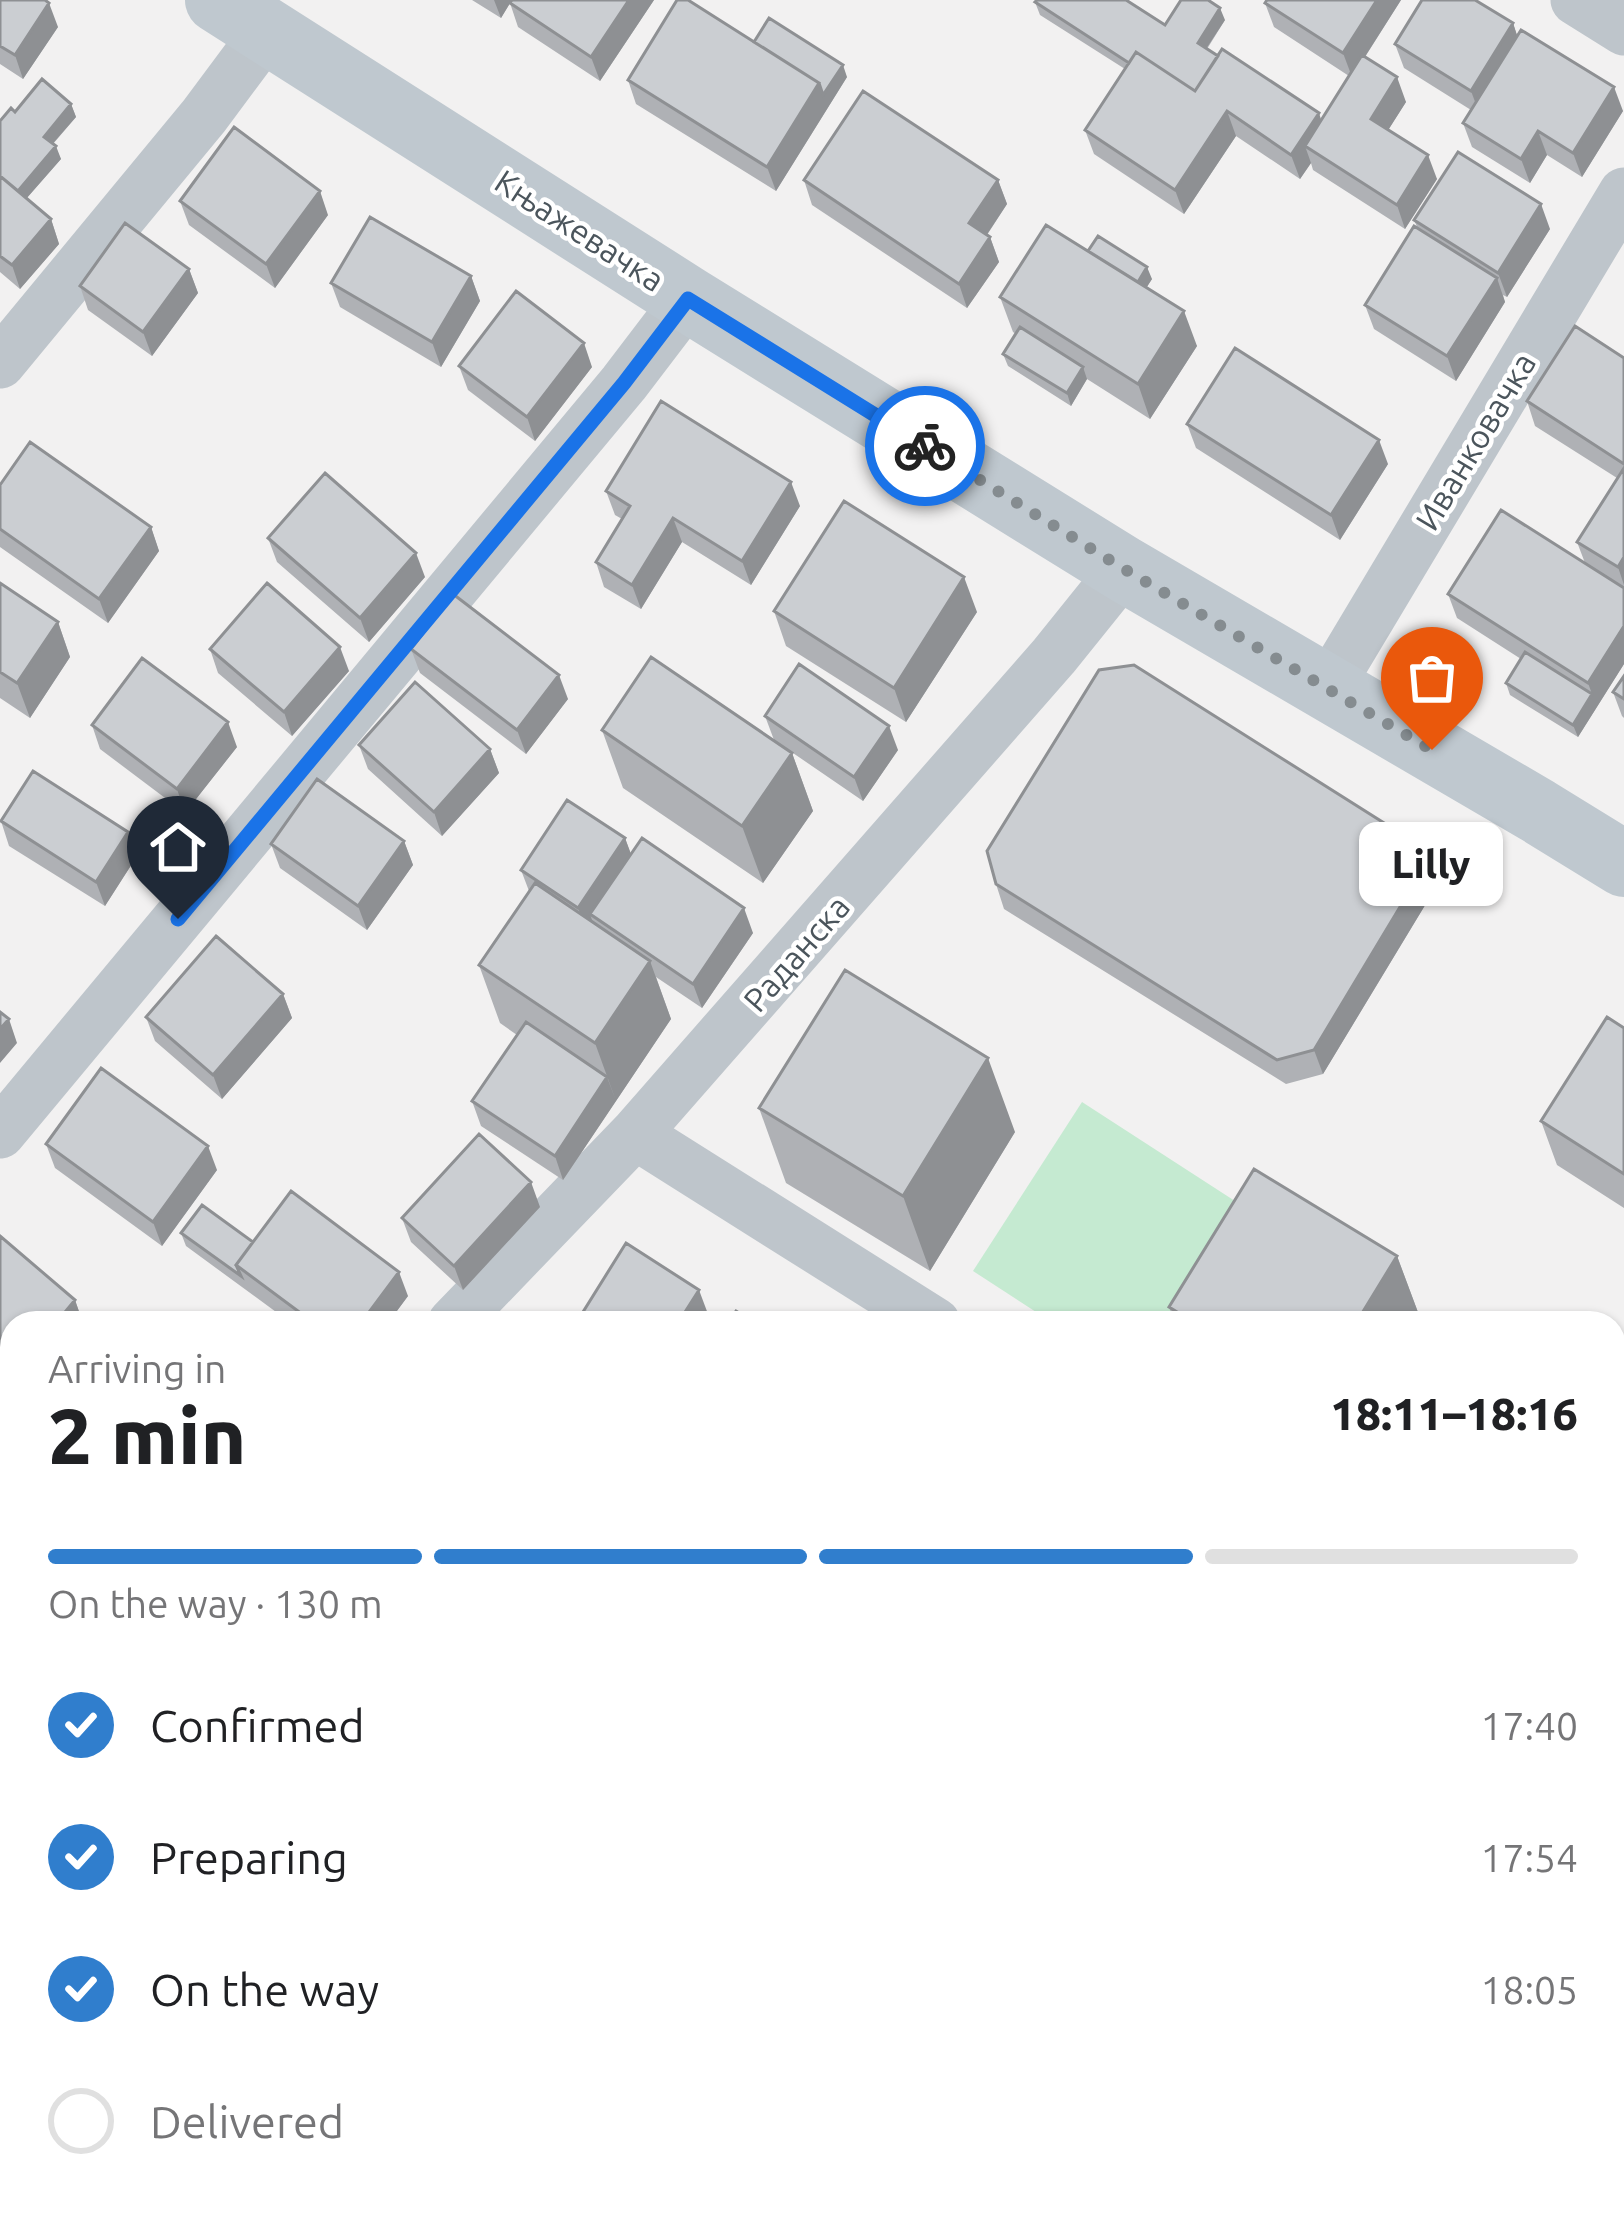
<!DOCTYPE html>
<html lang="en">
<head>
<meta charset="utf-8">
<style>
	:root { --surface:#fff; --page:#f6f6f6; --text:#202124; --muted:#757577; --line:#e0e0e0; --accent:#307ecd }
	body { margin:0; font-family:Ubuntu,sans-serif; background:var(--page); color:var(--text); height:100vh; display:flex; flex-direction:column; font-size:45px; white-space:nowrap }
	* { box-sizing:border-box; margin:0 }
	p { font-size:39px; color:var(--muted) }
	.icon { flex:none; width:66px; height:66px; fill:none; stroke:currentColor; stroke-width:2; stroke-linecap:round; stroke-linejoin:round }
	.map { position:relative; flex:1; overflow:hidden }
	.drawer { position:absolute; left:0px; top:1311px; width:1626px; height:903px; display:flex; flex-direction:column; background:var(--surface); border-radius:36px 36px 0 0; box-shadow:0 3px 9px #0004 }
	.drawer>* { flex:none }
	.pin { position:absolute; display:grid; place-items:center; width:102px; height:102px; color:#fff; margin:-123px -51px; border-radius:50% 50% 50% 0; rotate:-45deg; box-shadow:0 0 12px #0007 }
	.pin .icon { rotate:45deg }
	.courier { position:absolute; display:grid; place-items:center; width:120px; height:120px; margin:-60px; border:9px solid #1a73e8; border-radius:50%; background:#fff; color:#222; box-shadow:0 3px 15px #0007 }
	.bubble { position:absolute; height:84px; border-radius:18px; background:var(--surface); box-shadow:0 3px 9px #0004; font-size:39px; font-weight:800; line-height:84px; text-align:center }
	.overview em { font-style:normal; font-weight:800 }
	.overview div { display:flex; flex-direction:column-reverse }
	.overview { display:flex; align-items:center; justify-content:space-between; height:204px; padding:0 48px }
	h1 { font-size:78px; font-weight:800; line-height:90px }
	.bar { display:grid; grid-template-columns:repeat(4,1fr); gap:18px 12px; align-content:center; height:144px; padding:0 48px }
	.bar i { height:15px; border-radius:9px; background:var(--line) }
	.bar .active { background:var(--accent) }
	.bar p { grid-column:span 4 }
	ol { padding:0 48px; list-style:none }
	li { display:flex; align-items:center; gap:36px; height:132px }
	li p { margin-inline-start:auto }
	li .icon { padding:12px; border-radius:50%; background:var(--accent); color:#fff; stroke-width:4 }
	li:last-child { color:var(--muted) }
	li i { width:66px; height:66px; border:6px solid var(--line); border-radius:50% }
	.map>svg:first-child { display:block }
	.green { fill:#c5ead1 }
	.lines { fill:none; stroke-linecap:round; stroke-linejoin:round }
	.street { stroke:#bec5cb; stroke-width:51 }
	.secondary { stroke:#bfc8cf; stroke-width:66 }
	.wall { fill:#afb1b5 }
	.shaded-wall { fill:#8e9093 }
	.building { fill:#cbced2; stroke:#8e9093; stroke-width:3 }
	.done { stroke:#858c90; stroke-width:12; stroke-dasharray:0 21.6 }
	.route { stroke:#1a73e8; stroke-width:15 }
	.labels { text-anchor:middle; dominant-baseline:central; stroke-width:9; stroke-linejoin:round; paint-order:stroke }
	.street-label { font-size:33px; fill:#4b555c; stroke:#fff }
</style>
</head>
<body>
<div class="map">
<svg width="1624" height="2213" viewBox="0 0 1624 2213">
	<rect width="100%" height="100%" fill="#f2f1f1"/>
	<path class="green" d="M1082 1102 1272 1225 1208 1323H1053L973 1271Z"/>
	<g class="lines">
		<path class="street" d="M1576 0 1624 30
			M0 363 204 116 268 30
			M1327 689 1624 193
			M0 1133 624 383 688 299
			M635 1134 935 1323
			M453 1323 635 1134 1054 656 1124 569
			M1614 1738 1624 1744
			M0 1810 12 1797
			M1614 2108 1624 2091
			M662 2202 668 2213
			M81 2213 101 2202
			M1552 2213 1559 2202"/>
		<path class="secondary" d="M218 0 688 299 1124 569 1538 811 1624 864"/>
	</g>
	<path class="wall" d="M0 0 58 27 23 79 0 64Z
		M472 0H654L600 81 518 27 510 3 501 18Z
		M1267 0H1401L1365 57 1406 102 1388 130 1437 179 1405 229 1313 170 1311 163 1300 179 1236 136 1184 214 1094 154 1085 130 1125 69 1040 15 1035 2 1165 25 1225 20 1207 49 1321 120 1349 76 1274 27 1265 3Z
		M1513 23 1517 36 1623 111 1582 177 1547 155 1530 183 1472 147 1463 123 1471 110 1404 68 1395 44Z
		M754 42 847 77 776 191 636 104 628 80Z
		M71 104 76 117 53 144 61 159 26 199 51 219 59 244 20 289 0 272V121L15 112Z
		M804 180H998L1007 204 987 235 990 237 999 262 967 308 812 205Z
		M180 201 328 215 275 288 189 225Z
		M1414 220 1550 229 1507 297 1503 295 1505 302 1456 381 1374 329 1365 305 1418 229Z
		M1088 251 1152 279 1146 288 1197 346 1150 419 1087 379 1071 406 1008 366 1003 354 1016 334 1013 332 1000 297Z
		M189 269 198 293 152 356 88 310 80 286Z
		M471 276 480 301 441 367 340 307 331 283Z
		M1624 358V664L1578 737 1510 695 1506 683 1521 659 1457 618 1448 594 1585 563 1577 542 1617 478 1535 426 1527 401Z
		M459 366 592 367 535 441 468 390Z
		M1187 424 1388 464 1340 540 1196 448Z
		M0 485 151 527 159 551 108 623 0 547Z
		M606 491 800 506 751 585 682 542 641 609 604 587 596 562 622 519 615 515Z
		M268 538 425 577 369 642 277 562Z
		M0 583 58 622 70 657 30 718 0 698Z
		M774 611 977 612 906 722 786 646Z
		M210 649 349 671 292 736 218 673Z
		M411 649 568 699 526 754 420 673Z
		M1613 692 1624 699V718L1622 716Z
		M765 716 898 750 863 801 774 740Z
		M92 725 237 747 185 813 100 749Z
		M602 730 792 753 813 811 763 883 623 788Z
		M359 745 490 749 499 773 442 836 368 769Z
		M1 821 128 832 137 856 105 906 9 846Z
		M625 838 631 855 753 933 702 1008 656 977 671 1019 563 1180 481 1126 472 1101 517 1035 500 1023 479 965 529 891 521 870Z
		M1411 840 1430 897 1323 1074 1286 1084 1004 909 996 884Z
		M404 841 413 865 367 930 280 868 271 844Z
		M1476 871 1480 883 1465 906 1432 885 1427 872Z
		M283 994 292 1018 222 1099 155 1041 146 1017Z
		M1624 1028V1208L1557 1165 1541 1121Z
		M759 1108 1015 1132 930 1271 786 1183Z
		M46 1144 217 1170 162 1246 55 1168Z
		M540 1207 463 1290 411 1242 402 1218Z
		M181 1233 253 1242 408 1296 388 1323H291L186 1246Z
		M0 1236 75 1300 83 1323H12V1378L0 1367Z
		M1397 1256 1422 1323H1175L1169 1307Z
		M1624 1468V1706L1614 1700V1485Z
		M12 1898V2031L0 2022V1913Z
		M0 2070 12 2075V2185L0 2173Z
		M383 2202H416L395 2213H388Z
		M777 2202H832L813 2213H783Z
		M1141 2202H1246L1250 2213H1147Z"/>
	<path class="shaded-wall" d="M494 0H512L501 18Z
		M629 0H654L600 81 591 57Z
		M1377 0H1401L1352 77 1343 53Z
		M49 3 58 27 23 79 15 55Z
		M1220 8 1225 20 1202 55 1198 43Z
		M1513 23 1521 47 1480 115 1471 91Z
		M843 65 847 77 776 191 767 167 819 83Z
		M1397 77 1406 102 1380 143 1371 119Z
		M1614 87 1623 111 1582 177 1573 153Z
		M71 104 76 117 48 149 44 137Z
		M1227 111 1236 136 1184 214 1175 190Z
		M1319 113 1327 138 1305 146 1311 163 1300 179 1291 155Z
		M1538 131 1547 155 1530 183 1521 159Z
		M56 146 61 159 18 208 14 196Z
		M1428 155 1437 179 1405 229 1397 205Z
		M998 180 1007 204 978 248 969 223Z
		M320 191 328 215 275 288 266 264Z
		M1541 204 1550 229 1507 297 1498 273Z
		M51 219 59 244 20 289 12 265Z
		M990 237 999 262 967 308 959 284Z
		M1147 267 1152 279 1134 307 1130 295Z
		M189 269 198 293 152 356 143 332Z
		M471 276 480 301 441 367 432 342Z
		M1497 278 1505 302 1456 381 1447 356Z
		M1184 311 1197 346 1150 419 1138 384Z
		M584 343 592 367 535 441 527 417Z
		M1083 367 1087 379 1071 406 1067 393Z
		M1379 440 1388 464 1340 540 1331 515Z
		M791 482 800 506 751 585 742 561Z
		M673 518 682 542 641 609 632 585Z
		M151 527 159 551 108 623 99 599Z
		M416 553 425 577 369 642 360 618Z
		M1624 557V585L1618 567Z
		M964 577 977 612 906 722 894 688Z
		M58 622 70 657 30 718 17 683Z
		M1624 626V664L1578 737 1573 725 1592 694 1588 683Z
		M340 647 349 671 292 736 284 712Z
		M559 675 568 699 526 754 517 730Z
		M228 722 237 747 185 813 177 789Z
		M889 726 898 750 863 801 854 777Z
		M490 749 499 773 442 836 434 812Z
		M792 753 813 811 763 883 742 826Z
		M128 832 137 856 105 906 96 882Z
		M625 838 634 862 590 914 593 923 587 932 578 908Z
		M1411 840 1430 897 1323 1074 1314 1050Z
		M404 841 413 865 367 930 358 906Z
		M1476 871 1480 883 1465 906 1460 893Z
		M744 908 753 933 702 1008 693 984Z
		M650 961 671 1019 616 1101 595 1043Z
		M283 994 292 1018 222 1099 213 1075Z
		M9 1019 17 1043 0 1063V1029Z
		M988 1058 1015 1132 930 1271 903 1196Z
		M607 1077 616 1101 563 1180 555 1156Z
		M208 1146 217 1170 162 1246 153 1222Z
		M531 1182 540 1207 463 1290 454 1266Z
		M1397 1256 1422 1323H1356Z
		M399 1272 408 1296 388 1323H361Z
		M699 1290 708 1314 703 1323H678Z
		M75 1300 83 1323H56Z
		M12 1516V1552L0 1567V1531Z
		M0 1623 12 1624V1642L0 1656Z
		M0 1739 7 1758 0 1766Z
		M1624 1897V1936L1616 1950 1614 1914Z
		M1441 2202H1443L1447 2213H1434Z"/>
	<path class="building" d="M0 0H45L49 3 15 55 0 46Z
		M512 0H629L591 57 510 3Z
		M677 0H688L819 83 767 167 628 80Z
		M1037 0H1126L1165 25 1181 0H1208L1220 8 1198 43 1218 56 1195 91 1136 52 1129 63 1035 2Z
		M1267 0H1377L1343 53 1265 3Z
		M1422 0H1475L1513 23 1471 91 1395 44Z
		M769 18 843 65 823 95 819 83 754 42Z
		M1521 30 1614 87 1573 153 1538 131 1521 159 1463 123Z
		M1222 49 1319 113 1291 155 1227 111 1175 190 1085 130 1136 52 1195 91Z
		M1362 55 1397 77 1371 119 1428 155 1397 205 1305 146Z
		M42 79 71 104 44 137 56 146 18 191 0 176V121L11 108 15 112Z
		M863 91 998 180 969 223 990 237 959 284 804 180Z
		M234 127 320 191 266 264 180 201Z
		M1458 152 1541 204 1498 273 1414 220Z
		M0 176 51 219 12 265 0 256Z
		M370 217 471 276 432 342 331 283Z
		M125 223 189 269 143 332 80 286Z
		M1046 225 1184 311 1138 384 1000 297Z
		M1414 226 1497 278 1447 356 1365 305Z
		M1098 236 1147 267 1138 282 1088 251Z
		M516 291 584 343 527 417 459 366Z
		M1575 326 1624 358V464L1527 401Z
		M1020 327 1083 367 1067 393 1003 354Z
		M1235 348 1379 440 1331 515 1187 424Z
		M661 401 791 482 742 561 673 518 632 585 596 562 630 506 606 491Z
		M30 442 151 527 99 599 0 529V485Z
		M1624 468V557L1618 567 1577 542Z
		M325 473 416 553 360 618 268 538Z
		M844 501 964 577 894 688 774 611Z
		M1501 510 1624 588V626L1588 683 1448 594Z
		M0 583 58 622 17 683 0 672Z
		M267 583 340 647 284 712 210 649Z
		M453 594 559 675 517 730 411 649Z
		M1525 652 1592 694 1573 725 1506 683Z
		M651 657 792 753 742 826 602 730Z
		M142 658 228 722 177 789 92 725Z
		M799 664 889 726 854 777 765 716Z
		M1134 665 1411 840 1421 872 1314 1050 1277 1060 996 884 987 851 1099 670Z
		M1624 676V699L1613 692Z
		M415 682 490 749 434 812 359 745Z
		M33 771 128 832 96 882 1 821Z
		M317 779 404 841 358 906 271 844Z
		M567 800 625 838 578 908 521 870Z
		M642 838 744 908 693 984 590 914Z
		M1443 849 1476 871 1460 893 1427 872Z
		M535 883 650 961 595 1043 479 965Z
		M216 936 283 994 213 1075 146 1017Z
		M845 970 988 1058 903 1196 759 1108Z
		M0 1012 9 1019 0 1029Z
		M1607 1017 1624 1028V1174L1541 1121Z
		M526 1022 607 1077 555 1156 472 1101Z
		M101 1068 208 1146 153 1222 46 1144Z
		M479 1134 531 1182 454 1266 402 1218Z
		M1254 1169 1397 1256 1356 1323H1195L1169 1307Z
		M291 1191 399 1272 361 1323H314L236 1265Z
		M202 1205 253 1242 236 1265 241 1276 181 1233Z
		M0 1236 75 1300 56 1323H12V1361L0 1351Z
		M626 1243 699 1290 678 1323H583L578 1320Z
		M736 1311 755 1323H728Z
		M0 1446 12 1455V1516L0 1531Z
		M1624 1468V1648L1614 1642V1485Z
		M0 1598 12 1608V1624L4 1633 0 1623Z
		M1614 1809 1624 1815V1897L1614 1914Z
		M12 1898V1922L1 1914Z
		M0 1913 12 1922V2007L10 2011 0 2004Z
		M4 2067 12 2075V2169L0 2158V2070Z
		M1624 2196V2213H1613Z
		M183 2202H277L284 2213H163Z
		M441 2202H552L558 2213H421Z
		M981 2202H1103L1109 2213H986Z
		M1153 2202H1202L1182 2213H1160Z
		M1302 2202H1441L1434 2213H1295Z"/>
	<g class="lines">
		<path class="done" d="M925 446 1124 569 1432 750"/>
		<path class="route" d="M178 919 624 383 688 299 925 446"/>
	</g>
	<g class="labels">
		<g class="street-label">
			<text transform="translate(580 230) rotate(33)">Књажевачка</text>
			<text transform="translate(1475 441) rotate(-59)">Иванковачка</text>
			<text transform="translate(796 953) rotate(-49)">Раданска</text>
		</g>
	</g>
</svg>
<div class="pin" style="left:1432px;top:750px;background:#ea580c"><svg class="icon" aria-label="bag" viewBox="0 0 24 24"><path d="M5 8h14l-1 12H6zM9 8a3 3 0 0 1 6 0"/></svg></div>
<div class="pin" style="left:178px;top:919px;background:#1f2937"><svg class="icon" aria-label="home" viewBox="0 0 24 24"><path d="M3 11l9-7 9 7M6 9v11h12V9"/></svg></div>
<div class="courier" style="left:925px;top:446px"><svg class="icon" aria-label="bike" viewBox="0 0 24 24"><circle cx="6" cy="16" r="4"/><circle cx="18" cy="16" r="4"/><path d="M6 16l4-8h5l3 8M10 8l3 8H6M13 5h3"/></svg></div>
<div class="bubble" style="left:1359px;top:822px;width:144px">Lilly</div>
<section class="drawer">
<div class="overview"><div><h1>2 min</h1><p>Arriving in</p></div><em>18:11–18:16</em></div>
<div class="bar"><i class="active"></i><i class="active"></i><i class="active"></i><i></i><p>On the way · 130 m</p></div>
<ol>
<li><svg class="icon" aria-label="check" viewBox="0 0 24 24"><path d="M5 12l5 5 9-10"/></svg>Confirmed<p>17:40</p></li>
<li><svg class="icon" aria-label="check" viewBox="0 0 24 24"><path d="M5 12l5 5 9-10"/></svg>Preparing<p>17:54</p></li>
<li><svg class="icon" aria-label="check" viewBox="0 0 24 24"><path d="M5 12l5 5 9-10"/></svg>On the way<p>18:05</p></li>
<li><i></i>Delivered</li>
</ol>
</section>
</div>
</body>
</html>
